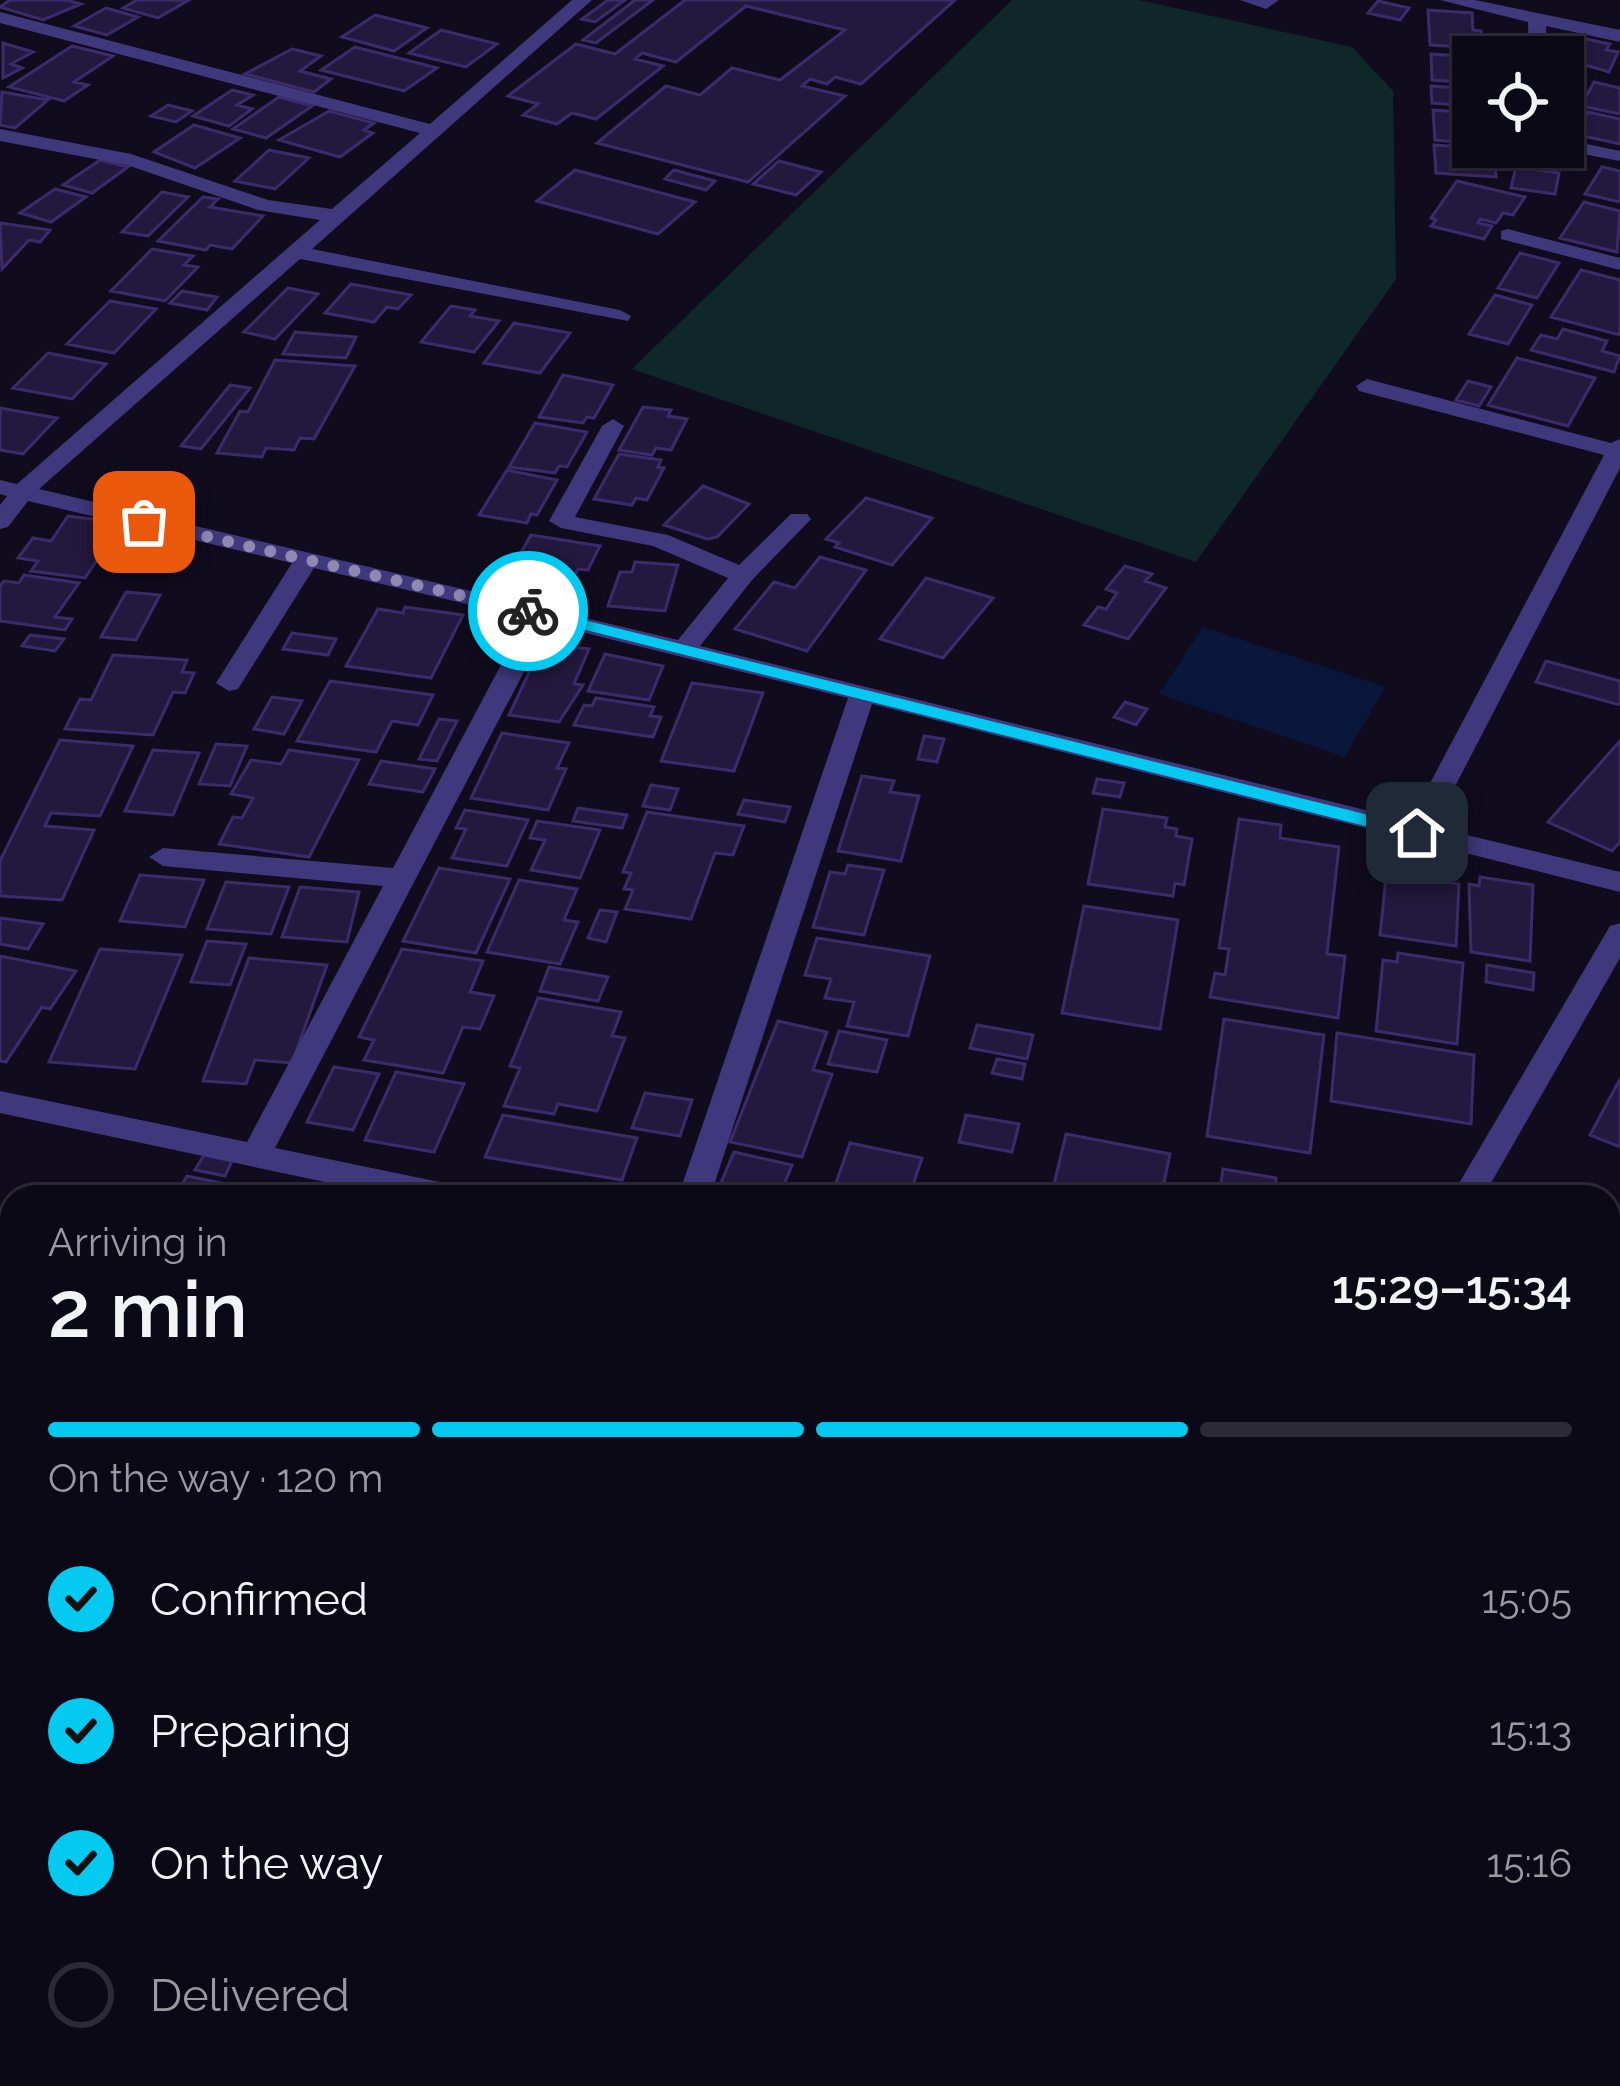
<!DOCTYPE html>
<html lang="en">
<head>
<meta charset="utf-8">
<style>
	:root { --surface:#0c0916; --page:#15121f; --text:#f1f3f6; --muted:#9a9aa1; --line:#2c2a35; --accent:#04c9f0 }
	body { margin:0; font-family:Raleway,sans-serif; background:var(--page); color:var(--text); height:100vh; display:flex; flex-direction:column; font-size:45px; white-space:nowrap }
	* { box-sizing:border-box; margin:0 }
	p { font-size:39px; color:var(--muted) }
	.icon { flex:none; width:66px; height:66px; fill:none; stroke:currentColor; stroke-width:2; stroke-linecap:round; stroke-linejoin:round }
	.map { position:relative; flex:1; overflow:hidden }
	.sheet { position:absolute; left:0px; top:1185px; width:1620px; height:903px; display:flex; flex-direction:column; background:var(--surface); border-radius:36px 36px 0 0; box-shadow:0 3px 9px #0004,0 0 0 3px var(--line) }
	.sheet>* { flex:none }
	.tools { position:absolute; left:1452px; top:36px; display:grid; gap:24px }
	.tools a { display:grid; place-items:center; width:132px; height:132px; border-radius:0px; background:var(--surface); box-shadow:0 3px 9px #0004,0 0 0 3px var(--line); font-size:60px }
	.pin { position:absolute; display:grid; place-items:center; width:102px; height:102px; color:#fff; margin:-51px; border-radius:24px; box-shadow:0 6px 18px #0006 }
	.courier { position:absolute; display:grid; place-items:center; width:120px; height:120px; margin:-60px; border:9px solid #04c9f0; border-radius:50%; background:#fff; color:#222; box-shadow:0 3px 15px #0007 }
	.headline em { font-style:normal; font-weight:600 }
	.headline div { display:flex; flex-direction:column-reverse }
	.headline { display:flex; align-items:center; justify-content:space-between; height:204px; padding:0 48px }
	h1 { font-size:78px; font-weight:600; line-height:90px }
	.bar { display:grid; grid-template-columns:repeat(4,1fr); gap:18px 12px; align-content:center; height:144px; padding:0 48px }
	.bar i { height:15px; border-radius:9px; background:var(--line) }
	.bar .on { background:var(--accent) }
	.bar p { grid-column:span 4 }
	ol { padding:0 48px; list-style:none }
	li { display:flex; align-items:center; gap:36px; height:132px }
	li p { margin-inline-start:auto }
	li .icon { padding:12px; border-radius:50%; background:var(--accent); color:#111; stroke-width:4 }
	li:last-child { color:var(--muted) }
	li i { width:66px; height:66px; border:6px solid var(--line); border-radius:50% }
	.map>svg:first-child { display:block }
	.green { fill:#0f2728 }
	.water { fill:#09183a }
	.building { fill:#23193e; stroke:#3c2b6a; stroke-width:3 }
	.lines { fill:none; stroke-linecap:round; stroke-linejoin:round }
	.street { fill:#3f387c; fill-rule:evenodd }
	.route { fill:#04c9f0 }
	.done { stroke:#8f88b0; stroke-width:12; stroke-dasharray:0 21.6 }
</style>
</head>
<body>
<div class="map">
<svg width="1620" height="2086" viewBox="0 0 1620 2086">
	<rect width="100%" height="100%" fill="#100c1e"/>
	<path class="green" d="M1012 0H1139L1352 47 1393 91 1396 279 1196 562 632 369Z"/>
	<path class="water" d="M1203 627 1385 687 1345 757 1159 694Z"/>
	<path class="building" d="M10 0H67L81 4 43 20 0 7Z
		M137 0H189L158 18 123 8Z
		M608 0H625L595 22 582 19Z
		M635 0H653L596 43 583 40Z
		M685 0H955L861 84 835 77 827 84 810 79 802 86 845 96 748 182 597 143 666 86 700 95 732 68 780 80 845 30 746 6 676 62 642 53 635 59 663 66 596 119 572 113 557 124 523 115 538 104 508 96 576 44 615 54Z
		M1378 1 1409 8 1400 20 1368 13Z
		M106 8 138 17 107 35 74 26Z
		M1428 10 1472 13 1473 30 1481 31 1483 48 1430 45Z
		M375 15 427 28 394 51 342 37Z
		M441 30 497 44 466 67 409 53Z
		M1572 36 1610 44 1606 50 1618 52 1609 72 1557 57Z
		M3 43 33 52 11 64 22 68 3 78Z
		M72 46 113 56 74 82 88 85 64 101 9 87Z
		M355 47 437 68 404 91 321 70Z
		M292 49 321 56 300 71 331 79 314 92 245 74Z
		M1431 54 1473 57V83L1432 80Z
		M1594 82 1620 88V114L1581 106Z
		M1431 86 1473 89V106L1432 103Z
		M232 90 253 95 237 105 252 109 229 126 193 116Z
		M2 92 48 100 15 128 0 125Z
		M279 97 312 106 266 138 233 129Z
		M168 105 192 111 176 122 151 116Z
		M1433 110 1473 113V143L1435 140Z
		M329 111 374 123 364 130 373 133 340 157 279 140Z
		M1588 112 1620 119V144L1574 134Z
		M194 125 240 138 195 168 154 152Z
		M1434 145 1494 149 1496 177 1436 173Z
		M269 150 309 158 275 189 235 181Z
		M100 160 128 167 92 193 63 185Z
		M779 161 821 172 796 195 753 184Z
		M1516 167 1559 173 1555 194 1511 188Z
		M1602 167 1620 171V202L1585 194Z
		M575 170 695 202 658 234 537 201Z
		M674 170 715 181 706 190 665 179Z
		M1457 181 1525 197 1513 215 1503 213 1496 223 1480 219 1478 223 1492 226 1484 239 1431 226 1436 220 1431 218Z
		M55 189 86 197 51 222 20 213Z
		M162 192 188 197 148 236 122 232Z
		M203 197 218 199 210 207 263 216 232 249 210 245 206 250 158 241Z
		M1584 202 1620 211 1617 252 1560 238Z
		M0 223 50 230 40 242 29 240 2 269Z
		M152 249 193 256 184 265 198 267 165 301 111 291Z
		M1520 253 1559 263 1537 298 1498 288Z
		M1581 270 1620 280V335L1551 317Z
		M351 284 411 295 398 309 387 307 374 322 325 313Z
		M288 288 318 294 275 339 244 332Z
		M182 291 217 297 207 310 170 303Z
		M1495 295 1532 305 1508 344 1469 334Z
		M110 301 156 309 114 353 67 344Z
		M451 306 475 310 470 316 499 321 474 352 421 342Z
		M514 323 570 333 540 373 484 363Z
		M1563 329 1607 341 1602 351 1620 356 1614 372 1531 350 1541 335 1557 339Z
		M295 332 356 337 346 358 283 354Z
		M48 353 106 364 72 399 13 388Z
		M1517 358 1595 378 1568 426 1488 405Z
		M275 360 355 366 314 439 300 438 294 450 266 448 262 457 217 453 240 411 248 412Z
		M563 375 613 385 594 418 587 417 583 423 539 417Z
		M1468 381 1491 387 1479 406 1456 400Z
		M230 385 250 388 201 449 181 446Z
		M643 407 671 410 668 416 687 419 671 450 656 448 652 455 619 450Z
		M0 408 57 418 23 454 0 450Z
		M535 423 587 432 567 467 559 466 555 473 509 467Z
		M619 454 661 460 658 467 664 468 647 500 636 498 632 505 594 499Z
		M507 470 557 480 537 515 531 514 527 523 479 515Z
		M703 486 749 504 717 537 707 539 664 525Z
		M866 498 932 518 892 565 835 547 839 543 826 539Z
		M68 516 115 522 104 537 112 538 85 578 31 571 38 561 18 558 33 538 51 541Z
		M531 535 600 546 588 570 578 569 568 589 506 579Z
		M820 557 866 570 807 651 735 629 774 582 795 588Z
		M635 562 678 565 665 611 608 606 620 572H632Z
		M1125 566 1152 574 1145 581 1166 588 1128 639 1084 625 1098 607 1106 609 1117 593 1106 589Z
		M24 575 79 583 55 617 72 619 65 630 0 621V586L4 581 19 583Z
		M926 578 993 598 943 658 880 639Z
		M126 592 160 595 136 640 101 637Z
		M405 607 463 615 431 678 346 666 378 609 403 613Z
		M292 633 336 639 328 655 283 649Z
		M30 635 64 639 55 651 22 646Z
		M543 643 589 649 574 684 583 685 559 722 509 715Z
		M605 654 663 666 649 700 588 691Z
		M113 655 187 660 182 672 194 673 185 693 173 692 153 735 65 729 80 699 91 700Z
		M1546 661 1620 681V705L1536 682Z
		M330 681 433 695 418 725 392 721 376 752 297 741Z
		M692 683 763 693 734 771 661 761Z
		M272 697 302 701 284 734 254 729Z
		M596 698 654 707 650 716 661 717 653 737 574 725 584 705 592 706Z
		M1125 702 1147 709 1136 725 1114 717Z
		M439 719 457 721 437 761 419 759Z
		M502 733 569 743 557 768 566 769 548 810 471 798Z
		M924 736 944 739 937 762 918 759Z
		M60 740 133 746 100 816 51 813 45 826 94 830 62 900 0 896V861Z
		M1620 741V842L1612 851 1548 822Z
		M216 744 247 746 230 786 199 784Z
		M153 750 199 753 173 815 125 811Z
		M289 750 359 760 309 857 219 844 233 817 242 818 253 798 231 794 251 760 281 764Z
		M381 761 435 769 423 792 369 784Z
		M862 776 894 781 890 792 919 796 901 861 838 851Z
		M1097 779 1124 783 1120 797 1093 793Z
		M651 785 678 789 670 810 643 806Z
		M744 800 790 807 785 822 738 814Z
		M578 808 627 815 622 828 573 821Z
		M1103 809 1167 818 1165 827 1177 829 1176 836 1192 839 1184 885 1175 883 1173 896 1088 884Z
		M465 810 528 820 507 866 452 858 466 829 456 828Z
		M647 812 744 826 733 855 715 853 691 919 625 909 633 890 624 889 631 873 623 872Z
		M1239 819 1281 825 1280 838 1339 847 1327 954 1345 956 1338 1018 1210 997 1215 973 1225 975 1229 949 1219 948Z
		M537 821 600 830 580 878 531 870 545 840 530 838Z
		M1388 858 1442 866 1441 881 1459 884 1456 946 1380 935Z
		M848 865 884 870 864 935 813 927 830 872 845 874Z
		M439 868 510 879 476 953 403 941Z
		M140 875 204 880 185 927 120 921Z
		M1480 877 1533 885 1530 961 1471 952 1469 884 1479 886Z
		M519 880 577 889 564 920 578 922 560 964 487 952Z
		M226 882 289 887 271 934 207 929Z
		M300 887 359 892 347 942 282 937Z
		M1084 906 1178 920 1160 1029 1062 1013Z
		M600 910 617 912 606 942 588 938Z
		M0 918 43 924 28 949 0 944Z
		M817 938 930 956 908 1036 847 1026 854 1002 825 998 831 979 805 975Z
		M207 941 246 944 230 985 191 982Z
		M100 949 182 955 135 1069 49 1062Z
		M402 949 483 961 470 992 494 996 480 1029 463 1027 443 1073 364 1060 374 1040 359 1037Z
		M1398 953 1463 963 1457 1044 1376 1031 1383 960 1397 962Z
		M0 956 76 971 50 1009 42 1007 6 1062 0 1061Z
		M249 958 327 965 292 1063 255 1060 246 1084 203 1081Z
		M1487 965 1534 973 1533 990 1486 982Z
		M549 967 608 977 598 1001 540 991Z
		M538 998 621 1012 612 1036 625 1038 597 1111 558 1104 554 1114 504 1106 520 1068 510 1066Z
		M1224 1019 1324 1035 1310 1153 1207 1136Z
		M778 1021 827 1032 813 1070 832 1074 802 1157 730 1142Z
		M977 1025 1033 1035 1027 1059 970 1048Z
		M839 1031 887 1040 877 1072 828 1064Z
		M1337 1033 1474 1055 1471 1124 1331 1101Z
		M997 1059 1025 1064 1022 1079 992 1073Z
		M334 1067 379 1074 353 1130 307 1122Z
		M396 1072 464 1084 434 1152 365 1140Z
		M1620 1079V1147L1590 1135Z
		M645 1093 692 1100 680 1136 632 1128Z
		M503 1115 637 1138 622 1180 485 1157Z
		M966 1115 1019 1124 1012 1152 959 1142Z
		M1066 1134 1170 1154 1161 1197H1051Z
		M850 1143 922 1158 909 1197H831Z
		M734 1152 792 1165 779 1197H715Z
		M204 1155 232 1161 225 1176 195 1170Z
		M1223 1169 1276 1178 1274 1197H1219Z
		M187 1176 280 1195 175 1197Z
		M2 1253 12 1255V1380L0 1378Z
		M1610 1359 1620 1363V1434L1608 1428Z
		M0 1400 12 1403V1515L0 1513Z
		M0 1618 12 1619V1642L0 1688Z
		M731 2076H807L801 2086H746Z
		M1006 2076H1110L1126 2086H1000Z
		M1178 2076H1229L1224 2086H1195Z"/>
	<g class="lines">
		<path class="street" d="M572 0H592L312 249 620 310 631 316 628 321 300 259 39 489 678 640 728 578 653 546 561 528 549 521 602 426 613 419 624 426 575 517 668 535 739 565 791 514H807L811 519 752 580 700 646 1410 821 1604 455 1359 391 1356 386 1367 379 1611 443 1620 439V468L1434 827 1620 872V892L872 704 710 1197H678L848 698 549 624 275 1148 454 1185 465 1188 470 1197H396L0 1113V1091L247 1142 383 886 163 866 149 857 163 848 393 868 526 618 314 568 238 689 229 691 216 683 292 563 28 501 8 527 0 529V505L7 496 0 494V480L17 484 320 220 258 210 127 165 0 141V129L131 154 268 200 332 209 420 133 0 23V12L430 124Z
			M1240 0H1279L1266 9Z
			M1440 0H1475L1620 30V42L1546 26 1547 57H1529L1528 22Z
			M1563 139 1620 151V161L1556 149 1563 147Z
			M1508 229 1620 258V270L1501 239V231Z
			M1620 923V958L1483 1197H1451L1610 926Z
			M1608 1491 1620 1495V1527L1608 1523Z
			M0 1571 12 1573V1605L0 1603Z
			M12 2060V2076H46L43 2086H1Z
			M170 2076H339L335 2086H166Z
			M567 2076H678L674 2086H571Z
			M937 2076H980L976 2086H933Z"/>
	</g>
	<path class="route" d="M528 606 1417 827 1426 833 1417 839 522 614 520 611Z"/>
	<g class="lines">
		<path class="done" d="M144 522 528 611"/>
	</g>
</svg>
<div class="tools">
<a><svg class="icon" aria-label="locate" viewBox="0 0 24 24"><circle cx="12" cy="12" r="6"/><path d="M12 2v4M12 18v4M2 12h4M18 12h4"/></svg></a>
</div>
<div class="pin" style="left:144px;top:522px;background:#ea580c"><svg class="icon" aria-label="bag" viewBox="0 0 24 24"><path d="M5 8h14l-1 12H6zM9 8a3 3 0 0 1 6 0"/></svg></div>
<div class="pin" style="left:1417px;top:833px;background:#1f2937"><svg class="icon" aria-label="home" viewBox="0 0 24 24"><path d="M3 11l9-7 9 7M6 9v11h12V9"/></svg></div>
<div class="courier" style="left:528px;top:611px"><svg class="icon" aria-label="bike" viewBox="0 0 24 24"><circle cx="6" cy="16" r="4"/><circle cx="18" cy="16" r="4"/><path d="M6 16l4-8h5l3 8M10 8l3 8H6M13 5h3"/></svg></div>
<section class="sheet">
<div class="headline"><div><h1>2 min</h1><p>Arriving in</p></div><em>15:29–15:34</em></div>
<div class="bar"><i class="on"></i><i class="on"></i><i class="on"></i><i></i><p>On the way · 120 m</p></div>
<ol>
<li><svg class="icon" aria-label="check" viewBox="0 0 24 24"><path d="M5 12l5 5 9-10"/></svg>Confirmed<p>15:05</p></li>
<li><svg class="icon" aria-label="check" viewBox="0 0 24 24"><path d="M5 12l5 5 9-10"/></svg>Preparing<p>15:13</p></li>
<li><svg class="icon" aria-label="check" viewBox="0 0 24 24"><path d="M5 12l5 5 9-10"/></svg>On the way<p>15:16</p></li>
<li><i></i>Delivered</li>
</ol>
</section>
</div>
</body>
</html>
